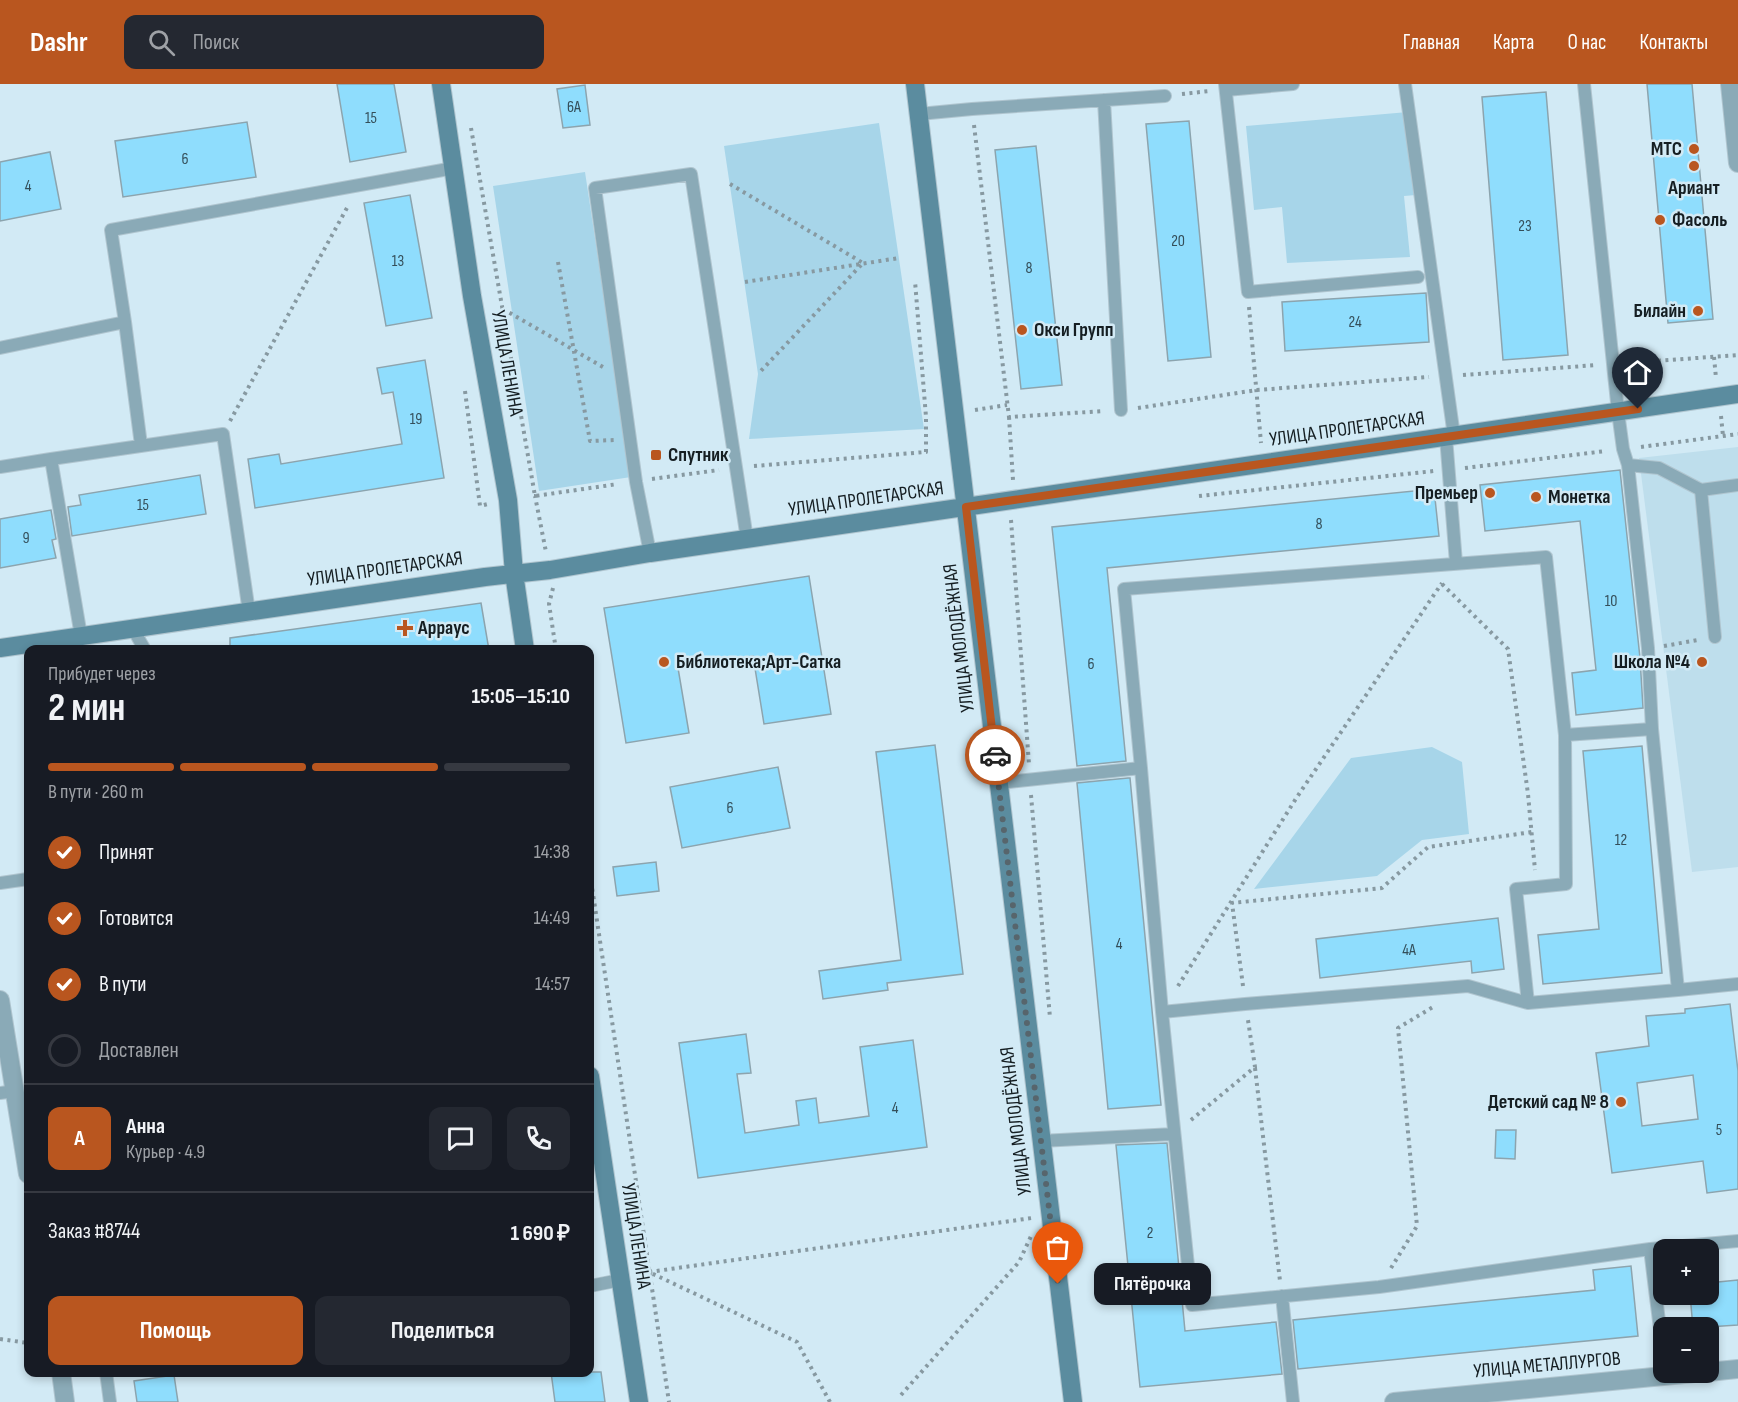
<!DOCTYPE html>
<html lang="ru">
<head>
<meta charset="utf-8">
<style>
	:root { --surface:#171b24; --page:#242831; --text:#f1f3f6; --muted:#9ea1a6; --line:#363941; --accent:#b9561f }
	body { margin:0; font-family:"Sofia Sans Condensed",sans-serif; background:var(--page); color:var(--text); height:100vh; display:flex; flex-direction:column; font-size:22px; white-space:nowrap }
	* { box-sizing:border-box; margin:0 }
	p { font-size:20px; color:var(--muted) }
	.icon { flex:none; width:33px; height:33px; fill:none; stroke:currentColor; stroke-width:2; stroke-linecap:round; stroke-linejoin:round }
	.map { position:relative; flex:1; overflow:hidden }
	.side { position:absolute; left:24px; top:561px; width:570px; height:732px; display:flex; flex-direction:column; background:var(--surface); border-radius:12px; box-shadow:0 3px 9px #0003 }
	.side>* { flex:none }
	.tools { position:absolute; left:1653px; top:1155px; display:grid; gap:12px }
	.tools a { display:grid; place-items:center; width:66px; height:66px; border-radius:12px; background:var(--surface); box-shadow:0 3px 9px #0003; font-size:30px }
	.pin { position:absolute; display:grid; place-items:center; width:51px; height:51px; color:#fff; margin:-62px -26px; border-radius:50% 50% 50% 0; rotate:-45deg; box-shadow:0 0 6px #0007 }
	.pin .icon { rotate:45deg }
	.courier { position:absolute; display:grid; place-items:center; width:60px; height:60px; margin:-30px; border:4px solid #b9561f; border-radius:50%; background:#fff; color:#222; box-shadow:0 2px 8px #0007 }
	.bubble { position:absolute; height:42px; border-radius:12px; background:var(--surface); box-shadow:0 3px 9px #0003; font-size:20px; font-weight:700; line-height:42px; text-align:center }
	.head em { font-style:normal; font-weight:700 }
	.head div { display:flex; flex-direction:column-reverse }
	.head { display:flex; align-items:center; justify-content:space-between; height:102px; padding:0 24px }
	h1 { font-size:39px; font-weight:700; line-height:45px }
	.bar { display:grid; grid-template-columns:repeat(4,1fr); gap:9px 6px; align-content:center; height:72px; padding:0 24px }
	.bar i { height:8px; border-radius:4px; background:var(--line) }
	.bar .active { background:var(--accent) }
	.bar p { grid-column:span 4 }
	.line { display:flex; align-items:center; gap:15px; padding:0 24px; border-top:2px solid var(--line) }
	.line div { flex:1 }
	.round { display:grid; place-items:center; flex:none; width:63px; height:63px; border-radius:12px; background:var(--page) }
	ol { padding:0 24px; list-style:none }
	li { display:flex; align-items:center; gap:18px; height:66px }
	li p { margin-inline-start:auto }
	li .icon { padding:6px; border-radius:50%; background:var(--accent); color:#fff; stroke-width:4 }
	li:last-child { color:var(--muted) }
	li i { width:33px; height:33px; border:3px solid var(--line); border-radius:50% }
	.button { display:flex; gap:12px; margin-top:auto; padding:12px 24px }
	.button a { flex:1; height:69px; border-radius:12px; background:var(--accent); color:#fff; font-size:24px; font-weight:700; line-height:69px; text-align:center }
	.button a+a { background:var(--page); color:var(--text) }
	header { display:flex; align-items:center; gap:36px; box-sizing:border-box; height:84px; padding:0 30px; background:var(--accent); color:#fff }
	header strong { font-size:28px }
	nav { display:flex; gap:33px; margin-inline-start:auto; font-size:21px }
	.search { width:420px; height:54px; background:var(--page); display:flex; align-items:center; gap:15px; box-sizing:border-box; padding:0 21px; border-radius:12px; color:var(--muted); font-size:22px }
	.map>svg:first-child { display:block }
	.built { fill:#bedeec }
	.green { fill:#a7d5e9 }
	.building { fill:#8fddfd; stroke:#8ca4ae; stroke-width:1.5; fill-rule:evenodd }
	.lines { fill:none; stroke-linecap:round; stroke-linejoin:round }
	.service-casing { stroke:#b0c5cf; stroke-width:14 }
	.minor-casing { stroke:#b0c5cf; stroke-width:20 }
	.tertiary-casing { stroke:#b0c5cf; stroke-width:20 }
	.secondary-casing { stroke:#b0c5cf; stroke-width:20 }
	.path { stroke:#8799a1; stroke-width:4; stroke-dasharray:3 4.5; stroke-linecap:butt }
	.service { stroke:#8aaab7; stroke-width:12 }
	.minor { stroke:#8aaab7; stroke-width:18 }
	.tertiary { stroke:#8aaab7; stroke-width:18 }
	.secondary { stroke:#5b8c9f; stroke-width:18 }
	.done { stroke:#57656c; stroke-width:6; stroke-dasharray:0 10.8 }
	.route { stroke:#b9561f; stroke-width:8 }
	.poi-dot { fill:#b9561f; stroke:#d2eaf5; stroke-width:2 }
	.labels { text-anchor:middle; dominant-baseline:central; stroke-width:5; stroke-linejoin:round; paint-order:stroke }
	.number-label { font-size:16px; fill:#344e59 }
	.poi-label { font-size:20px; font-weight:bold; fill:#151e22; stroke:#d2eaf5; text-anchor:start }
	.street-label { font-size:20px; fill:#151e22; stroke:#d2eaf5 }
</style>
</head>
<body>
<header>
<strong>Dashr</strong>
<div class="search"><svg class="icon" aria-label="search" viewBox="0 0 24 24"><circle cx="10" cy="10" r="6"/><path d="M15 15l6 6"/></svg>Поиск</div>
<nav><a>Главная</a><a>Карта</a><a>О нас</a><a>Контакты</a></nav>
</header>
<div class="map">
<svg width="1738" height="1318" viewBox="0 0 1738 1318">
	<rect width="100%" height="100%" fill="#d2eaf5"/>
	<path class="built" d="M1738 363V783L1692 788 1639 374Z"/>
	<path class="green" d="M1408 28 1416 111 1404 112 1410 173 1287 179 1282 123 1254 126 1246 42Z
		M879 39 924 345 749 355 758 290 724 62Z
		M585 88 631 393 539 407 493 102Z
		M1432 663 1462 678 1469 750 1422 756 1377 792 1254 805 1351 674Z"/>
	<path class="building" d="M337 0H394L406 68 350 78Z
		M1647 0H1692L1713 235 1668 239Z
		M585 1 590 41 563 44 557 5Z
		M1546 8 1568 271 1503 276 1482 13Z
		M1189 37 1211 273 1168 277 1146 40Z
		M247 38 256 93 123 113 115 57Z
		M1036 62 1062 301 1021 305 995 66Z
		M50 68 61 125 0 137V78Z
		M410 111 432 234 386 242 364 119Z
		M1426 209 1429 258 1285 267 1282 218Z
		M425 276 444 394 255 424 248 375 279 370 281 380 402 360 393 308 382 310 377 284Z
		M1620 386 1640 574 1643 624 1576 631 1572 589 1596 586 1580 437 1485 447 1480 401Z
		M200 391 206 430 72 452 68 423 81 421 79 411Z
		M1434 405 1439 452 1107 484 1126 677 1077 682 1052 443Z
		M51 426 56 455 52 456 56 474 0 484V435Z
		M809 492 831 630 764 640 753 572 678 584 689 649 626 659 604 524Z
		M481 519 489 566H230V554Z
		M935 661 963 890 887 899 888 906 823 915 819 887 901 876 876 668Z
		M1642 662 1662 889 1543 900 1538 851 1599 845 1583 667Z
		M778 683 790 744 682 764 670 703Z
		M1128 694H1130L1161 1021 1108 1025 1077 699Z
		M656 778 659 807 617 812 613 783Z
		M1498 834 1504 885 1472 889 1471 877 1320 894 1316 855Z
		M1730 920 1738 987V1105L1707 1109 1703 1077 1612 1089 1596 969 1649 962 1646 932 1685 929V925ZM1693 991 1698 1035 1642 1042 1637 999Z
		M746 950 751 989 737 990 745 1049 799 1041 796 1017 816 1014 819 1039 869 1032 860 963 913 956 927 1063 698 1094 679 959Z
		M1496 1046H1516L1515 1075 1495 1074Z
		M1167 1059 1185 1247 1276 1238 1282 1290 1140 1303 1116 1061Z
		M1631 1182 1638 1252 1298 1285 1293 1236 1595 1206 1593 1186Z
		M1738 1196V1241L1693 1244 1690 1210H1708V1199Z
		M551 1288H601L605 1318H555Z
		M174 1291 178 1318H137L134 1297Z"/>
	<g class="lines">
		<defs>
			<path id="service" d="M1225 0 1248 208 1418 193
				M1405 0 1454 352
				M1584 0 1618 328 1623 365 1628 381 1648 564 1652 645 1565 651 1566 800 1516 805 1528 919 1468 902 1245 920 1162 928 1192 1221 1379 1203 1650 1165 1738 1157
				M1226 6 1293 0
				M1104 16 1121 326
				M919 30 972 25 1165 12
				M125 238 141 361
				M0 264 125 238 111 146 454 84
				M1446 353 1456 479
				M51 375 223 350 249 528
				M1628 381 1659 384 1701 406 1715 553
				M0 383 51 375 81 552
				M1701 406 1738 401
				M650 469 636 398 595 104 691 90 747 455
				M133 545 145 566
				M998 699 1141 684
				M0 799 28 795
				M1678 906 1738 900
				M1528 919 1678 906 1652 645
				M1162 928 1141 684 1124 505 1546 473 1565 651
				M0 1009 15 1007
				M1041 1057 1174 1050
				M1650 1165 1664 1277
				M590 1202 620 1196
				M1282 1212 1293 1318
				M106 1288 110 1318"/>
			<path id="minor" d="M1708 1288 1738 1285
				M1394 1318 1705 1288"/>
			<path id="tertiary" d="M1730 0 1738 79
				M0 916 28 1090
				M61 1288 65 1318"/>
			<path id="secondary" d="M441 0 472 212 508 416 514 489 525 566
				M915 0 1073 1318
				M0 564 485 493 550 486 650 469 1738 310
				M590 992 639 1318"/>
		</defs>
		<use href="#service" class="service-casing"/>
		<use href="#minor" class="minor-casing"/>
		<use href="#tertiary" class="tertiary-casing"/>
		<use href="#secondary" class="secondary-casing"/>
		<path class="path" d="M1182 10 1210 7
			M974 41 1009 333 1104 327
			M471 44 535 412 618 400
			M730 100 863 179 758 290
			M558 178 590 357 614 356
			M745 198 899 174
			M1249 223 1261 359
			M503 225 603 283
			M1714 273 1716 294
			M1628 279 1738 271
			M1463 291 1597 281
			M465 307 480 422 488 420
			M1138 324 1257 306 1429 293
			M975 326 1007 321
			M1721 332 1723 352
			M1009 333 1013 396
			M230 337 348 122
			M1641 363 1738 350
			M754 382 926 368V333L915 197
			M1465 384 1606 367
			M652 395 719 386
			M534 412H535L546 468
			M1199 412 1434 387
			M1011 436 1029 680
			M1442 500 1508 565 1528 710 1535 786
			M553 504 549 520 556 566
			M1664 562 1698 556
			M1031 711 1050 934
			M590 790 669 1318
			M1178 902 1297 713 1442 499
			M1243 902 1232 819 1382 804 1428 763 1532 748
			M1255 984 1280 1197
			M1191 1036 1255 983 1248 936
			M1391 1184 1417 1142 1398 944 1433 923
			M0 1255 28 1259
			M901 1311 1019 1178 1032 1150
			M830 1318 797 1258 649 1188 1032 1134"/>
		<use href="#service" class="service"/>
		<use href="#minor" class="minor"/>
		<use href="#tertiary" class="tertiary"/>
		<use href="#secondary" class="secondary"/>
	</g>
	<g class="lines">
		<path class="done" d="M995 671 1058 1200"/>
		<path class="route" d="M995 671 966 423 1638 325"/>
	</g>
	<g class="poi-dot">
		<circle cx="1694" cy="65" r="6"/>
		<circle cx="1694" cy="82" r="6"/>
		<circle cx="1660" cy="136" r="6"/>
		<circle cx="1698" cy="227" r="6"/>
		<circle cx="1022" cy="246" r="6"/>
		<rect x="650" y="365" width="12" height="12" rx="3"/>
		<circle cx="1490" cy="409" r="6"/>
		<circle cx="1536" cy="413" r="6"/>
		<path d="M402 535h6v6h6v6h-6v6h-6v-6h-6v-6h6z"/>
		<circle cx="664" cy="578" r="6"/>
		<circle cx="1702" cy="578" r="6"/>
		<circle cx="1621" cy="1018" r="6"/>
	</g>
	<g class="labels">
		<g class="number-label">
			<text x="574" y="23">6А</text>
			<text x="371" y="34">15</text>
			<text x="185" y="75">6</text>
			<text x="28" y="102">4</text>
			<text x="1525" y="142">23</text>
			<text x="1178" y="157">20</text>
			<text x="398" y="177">13</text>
			<text x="1029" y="184">8</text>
			<text x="1355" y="238">24</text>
			<text x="416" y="335">19</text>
			<text x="143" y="421">15</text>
			<text x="1319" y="440">8</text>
			<text x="26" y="454">9</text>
			<text x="1611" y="517">10</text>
			<text x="1091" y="580">6</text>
			<text x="730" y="724">6</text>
			<text x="1621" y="756">12</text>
			<text x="1119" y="860">4</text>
			<text x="1409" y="866">4А</text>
			<text x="895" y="1024">4</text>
			<text x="1719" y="1046">5</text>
			<text x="1150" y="1149">2</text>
		</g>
		<g class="poi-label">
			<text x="1682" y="65" text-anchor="end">МТС</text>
			<text x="1694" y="104" text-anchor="middle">Ариант</text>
			<text x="1672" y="136">Фасоль</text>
			<text x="1686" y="227" text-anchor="end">Билайн</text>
			<text x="1034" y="246">Окси Групп</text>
			<text x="668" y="371">Спутник</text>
			<text x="1478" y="409" text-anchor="end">Премьер</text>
			<text x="1548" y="413">Монетка</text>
			<text x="418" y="544">Арраус</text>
			<text x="676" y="578">Библиотека;Арт-Сатка</text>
			<text x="1690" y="578" text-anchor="end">Школа №4</text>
			<text x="1609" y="1018" text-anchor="end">Детский сад № 8</text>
		</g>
		<g class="street-label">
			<text transform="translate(507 279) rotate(80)">УЛИЦА ЛЕНИНА</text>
			<text transform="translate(1347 345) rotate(-8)">УЛИЦА ПРОЛЕТАРСКАЯ</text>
			<text transform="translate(866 415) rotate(-8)">УЛИЦА ПРОЛЕТАРСКАЯ</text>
			<text transform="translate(385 485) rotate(-8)">УЛИЦА ПРОЛЕТАРСКАЯ</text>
			<text transform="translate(959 554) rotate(-97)">УЛИЦА МОЛОДЁЖНАЯ</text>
			<text transform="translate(1016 1037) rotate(-97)">УЛИЦА МОЛОДЁЖНАЯ</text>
			<text transform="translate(636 1152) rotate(81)">УЛИЦА ЛЕНИНА</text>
			<text transform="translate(1547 1281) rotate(-5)">УЛИЦА МЕТАЛЛУРГОВ</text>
		</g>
	</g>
</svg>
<div class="tools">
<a>+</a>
<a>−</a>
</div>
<div class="pin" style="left:1058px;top:1200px;background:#ea580c"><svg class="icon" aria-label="bag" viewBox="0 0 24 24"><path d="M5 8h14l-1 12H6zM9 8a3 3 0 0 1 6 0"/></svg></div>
<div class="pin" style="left:1638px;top:325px;background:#1f2937"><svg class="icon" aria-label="home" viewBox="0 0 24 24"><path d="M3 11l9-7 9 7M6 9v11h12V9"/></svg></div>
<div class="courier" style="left:995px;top:671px"><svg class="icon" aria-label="car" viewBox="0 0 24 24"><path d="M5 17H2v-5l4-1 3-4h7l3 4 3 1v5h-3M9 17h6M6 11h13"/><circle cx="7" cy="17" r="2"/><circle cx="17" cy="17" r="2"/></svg></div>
<div class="bubble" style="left:1094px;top:1179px;width:117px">Пятёрочка</div>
<section class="side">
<div class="head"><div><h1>2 мин</h1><p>Прибудет через</p></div><em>15:05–15:10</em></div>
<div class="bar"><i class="active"></i><i class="active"></i><i class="active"></i><i></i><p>В пути · 260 m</p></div>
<ol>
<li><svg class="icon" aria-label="check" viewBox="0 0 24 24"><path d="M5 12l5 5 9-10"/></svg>Принят<p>14:38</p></li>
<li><svg class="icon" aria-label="check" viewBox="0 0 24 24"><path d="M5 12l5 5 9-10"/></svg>Готовится<p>14:49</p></li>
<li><svg class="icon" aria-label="check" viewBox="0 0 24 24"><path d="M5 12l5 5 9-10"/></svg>В пути<p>14:57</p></li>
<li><i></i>Доставлен</li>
</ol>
<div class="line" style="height:108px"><b class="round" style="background:var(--accent);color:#fff">А</b><div><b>Анна</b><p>Курьер · 4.9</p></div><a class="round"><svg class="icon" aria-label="chat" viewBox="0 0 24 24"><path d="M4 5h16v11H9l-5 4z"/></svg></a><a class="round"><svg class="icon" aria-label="phone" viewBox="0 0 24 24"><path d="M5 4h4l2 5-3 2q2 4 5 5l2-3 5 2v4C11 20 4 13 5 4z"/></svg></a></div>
<div class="line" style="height:78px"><div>Заказ #8744</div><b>1 690 ₽</b></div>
<div class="button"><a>Помощь</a><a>Поделиться</a></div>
</section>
</div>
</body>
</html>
